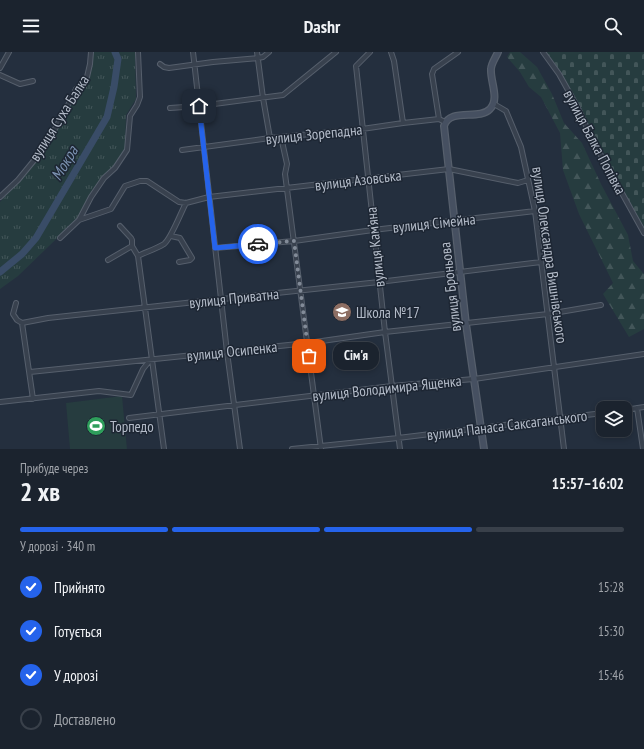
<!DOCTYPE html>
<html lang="uk">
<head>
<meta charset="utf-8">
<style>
	:root { --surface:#1b232e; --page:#242b36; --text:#f1f3f6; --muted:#a0a4aa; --line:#39404a; --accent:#2563eb }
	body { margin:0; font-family:"PT Sans Narrow",sans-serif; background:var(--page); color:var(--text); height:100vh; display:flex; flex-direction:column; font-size:15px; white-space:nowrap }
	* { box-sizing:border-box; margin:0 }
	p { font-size:13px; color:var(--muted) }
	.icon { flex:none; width:22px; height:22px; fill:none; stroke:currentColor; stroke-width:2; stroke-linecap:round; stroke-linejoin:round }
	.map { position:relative; height:397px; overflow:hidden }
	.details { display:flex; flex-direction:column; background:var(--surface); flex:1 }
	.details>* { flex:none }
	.buttons { position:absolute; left:596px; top:349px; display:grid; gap:8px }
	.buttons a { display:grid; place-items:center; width:36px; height:36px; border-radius:8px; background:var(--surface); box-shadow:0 2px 6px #0003,0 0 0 1px var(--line); font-size:20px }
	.pin { position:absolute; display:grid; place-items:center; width:34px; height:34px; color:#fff; margin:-17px; border-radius:8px; box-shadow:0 2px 6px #0006 }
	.courier { position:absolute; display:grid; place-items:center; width:40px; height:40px; margin:-20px; border:3px solid #2563eb; border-radius:50%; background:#fff; color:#222; box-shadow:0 1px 5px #0007 }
	.bubble { position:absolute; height:28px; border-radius:12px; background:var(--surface); box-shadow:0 2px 6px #0003,0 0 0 1px var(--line); font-size:13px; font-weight:800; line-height:28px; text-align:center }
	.head em { font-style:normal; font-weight:800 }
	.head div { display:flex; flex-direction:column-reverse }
	.head { display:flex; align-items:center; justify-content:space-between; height:68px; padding:0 20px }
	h1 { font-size:26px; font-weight:800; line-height:30px }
	.bar { display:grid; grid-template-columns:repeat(4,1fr); gap:6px 4px; align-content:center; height:48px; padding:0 20px }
	.bar i { height:5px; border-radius:3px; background:var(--line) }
	.bar .active { background:var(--accent) }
	.bar p { grid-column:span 4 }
	ol { padding:0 20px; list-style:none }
	li { display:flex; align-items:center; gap:12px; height:44px }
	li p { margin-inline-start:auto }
	li .icon { padding:4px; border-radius:50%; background:var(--accent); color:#fff; stroke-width:4 }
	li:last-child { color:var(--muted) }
	li i { width:22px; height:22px; border:2px solid var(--line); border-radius:50% }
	header { display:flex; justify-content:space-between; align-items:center; height:52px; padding:0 20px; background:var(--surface); font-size:18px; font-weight:800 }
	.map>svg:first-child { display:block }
	.grass { fill:url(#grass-tufts) }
	.forest { fill:url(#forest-firs) }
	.cemetery { fill:url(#cemetery-stones) }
	.park { fill:#263c3f }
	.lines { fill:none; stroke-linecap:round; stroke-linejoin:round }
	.river { stroke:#394c67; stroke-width:7 }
	.street-casing { stroke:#565f6c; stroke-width:6 }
	.secondary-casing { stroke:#565f6c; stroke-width:8 }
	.street { stroke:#38414e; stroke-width:4 }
	.secondary { stroke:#465061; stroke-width:5.5 }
	.done { stroke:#828b98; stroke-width:4; stroke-dasharray:0 7.2 }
	.route { stroke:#2563eb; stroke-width:5 }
	.labels { text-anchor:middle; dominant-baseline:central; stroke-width:3; stroke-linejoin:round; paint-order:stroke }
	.street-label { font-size:15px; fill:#b4bcc9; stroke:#1d2633 }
	.poi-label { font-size:15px; fill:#b4bcc9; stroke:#1d2633; text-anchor:start }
	.water-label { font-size:16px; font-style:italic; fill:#7c92b1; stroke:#1d2633 }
</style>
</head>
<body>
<header><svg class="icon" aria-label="menu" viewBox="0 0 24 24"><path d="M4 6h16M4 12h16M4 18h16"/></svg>Dashr<svg class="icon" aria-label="search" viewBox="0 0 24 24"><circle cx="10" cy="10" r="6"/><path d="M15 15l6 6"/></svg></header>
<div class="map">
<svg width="644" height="397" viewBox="0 0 644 397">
	<defs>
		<pattern id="grass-tufts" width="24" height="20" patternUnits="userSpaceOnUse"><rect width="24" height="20" fill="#263c3f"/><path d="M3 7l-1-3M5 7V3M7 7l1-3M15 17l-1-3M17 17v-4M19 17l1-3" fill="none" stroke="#435659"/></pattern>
		<pattern id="forest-firs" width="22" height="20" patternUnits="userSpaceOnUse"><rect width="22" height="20" fill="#263c3f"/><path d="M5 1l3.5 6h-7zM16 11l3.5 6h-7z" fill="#435659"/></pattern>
		<pattern id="cemetery-stones" width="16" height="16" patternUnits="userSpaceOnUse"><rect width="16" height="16" fill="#263c3f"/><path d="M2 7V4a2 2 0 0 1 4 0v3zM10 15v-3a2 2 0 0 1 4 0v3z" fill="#435659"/></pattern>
	</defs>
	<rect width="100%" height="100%" fill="#242f3e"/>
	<path class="grass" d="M93 0H135L136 47 126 63 125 97 114 114 103 124 89 145 79 165 18 224 0 237V150L34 112 46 95 70 56 78 38 88 27Z"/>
	<path class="forest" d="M510 0H520L537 15 552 42 564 71 582 91 601 132 628 183 633 209 644 222V277L629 285 603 242 613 231 579 162 563 118 560 81 541 45 529 35 520 20 507 5Z"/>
	<path class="cemetery" d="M546 0H644V175C630 152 619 128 606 104 603 98 598 92 595 86 579 56 568 26 546 0Z"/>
	<path class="park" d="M122 344 127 397H70L66 351Z"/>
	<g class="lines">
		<path class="river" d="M0 220 22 202 36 186 107 65 114 35 118 7 115 0"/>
		<defs>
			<path id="street" d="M193 0 227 300 240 397
				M257 0 263 46 270 86
				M370 0 356 14 385 280 400 397
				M391 0 394 9 403 71
				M543 0 559 22 578 56 592 87 644 181
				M160 12 164 15 169 16 213 10 258 6 263 5 269 0
				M0 16 9 0
				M0 23 20 32 33 29
				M494 52 506 59 521 95 535 159 564 397
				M170 56 199 54 283 43 336 0
				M439 67 432 22 434 17 458 0
				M281 85 287 112 285 122 321 397
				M182 98 270 86 362 77 403 71 439 67 445 70
				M0 145 18 128 45 95 67 55 76 37 84 29 87 25 90 12 91 0
				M79 168 91 145 104 126 115 116 127 98 130 64 137 53 140 45 138 0
				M120 174 131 186 132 188V194L138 204
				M171 184 180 186 192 206 190 208 179 210
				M60 186 79 168 111 157 125 134 140 129H147L179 150 186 151 209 145 449 117 518 131 528 128
				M215 196 294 189 373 178 535 159
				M108 208 132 194
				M16 251 13 262 17 268 22 271 33 347
				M22 271 48 266 379 230 541 210
				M30 320 308 291 385 280 548 262 601 253
				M0 350 99 339 131 343 143 317 151 307
				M637 356 643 397
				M625 358 644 355
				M129 366 392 334 474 327 644 302
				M164 397 138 204C146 200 156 197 164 192 171 187 181 160 186 151
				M292 397 398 386 603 361"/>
			<path id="secondary" d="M484 397 466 272 444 74C450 55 479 69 490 57 500 47 490 29 491 17 491 12 496 5 498 0"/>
		</defs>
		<use href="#street" class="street-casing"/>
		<use href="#secondary" class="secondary-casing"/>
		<use href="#street" class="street"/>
		<use href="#secondary" class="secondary"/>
	</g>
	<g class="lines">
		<path class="done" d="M258 192 294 189 309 304"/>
		<path class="route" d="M199 54 215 196 258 192"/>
	</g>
	<defs>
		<symbol id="school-disc" viewBox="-11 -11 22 22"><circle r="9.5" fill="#8d6e63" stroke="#1d2633"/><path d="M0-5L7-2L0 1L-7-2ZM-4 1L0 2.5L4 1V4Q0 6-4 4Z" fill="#fff"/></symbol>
		<symbol id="stadium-disc" viewBox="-11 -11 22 22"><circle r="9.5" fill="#2e9e5b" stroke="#1d2633"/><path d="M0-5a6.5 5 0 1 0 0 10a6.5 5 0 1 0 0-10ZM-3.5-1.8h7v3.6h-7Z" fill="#fff"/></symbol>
	</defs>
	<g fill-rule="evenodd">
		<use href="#school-disc" x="331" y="249" width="22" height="22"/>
		<use href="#stadium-disc" x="85" y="363" width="22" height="22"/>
	</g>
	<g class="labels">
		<g class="street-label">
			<text transform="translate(59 66) rotate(-58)">вулиця Суха Балка</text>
			<text transform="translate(314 82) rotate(-6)">вулиця Зорепадна</text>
			<text transform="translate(595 90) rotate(62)">вулиця Балка Попівка</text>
			<text transform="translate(358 128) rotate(-7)">вулиця Азовська</text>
			<text transform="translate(434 171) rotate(-6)">вулиця Сімейна</text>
			<text transform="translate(375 195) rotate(-96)">вулиця Кам’яна</text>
			<text transform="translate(550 203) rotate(82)">вулиця Олександра Вишнівського</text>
			<text transform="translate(450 235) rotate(-97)">вулиця Броньова</text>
			<text transform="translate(234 246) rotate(-6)">вулиця Приватна</text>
			<text transform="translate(232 299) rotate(-6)">вулиця Осипенка</text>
			<text transform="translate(387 336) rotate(-6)">вулиця Володимира Ященка</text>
			<text transform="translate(507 373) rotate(-7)">вулиця Панаса Саксаганського</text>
		</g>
		<g class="poi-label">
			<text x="356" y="260">Школа №17</text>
			<text x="110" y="374">Торпедо</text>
		</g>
		<g class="water-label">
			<text transform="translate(64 111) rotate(-59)">Мокра</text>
		</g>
	</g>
</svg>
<div class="buttons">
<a><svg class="icon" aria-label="layers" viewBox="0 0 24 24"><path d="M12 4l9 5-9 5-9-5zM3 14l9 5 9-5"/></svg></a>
</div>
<div class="pin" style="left:309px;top:304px;background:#ea580c"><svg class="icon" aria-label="bag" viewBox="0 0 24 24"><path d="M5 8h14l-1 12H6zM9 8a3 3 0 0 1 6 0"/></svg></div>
<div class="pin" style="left:199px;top:54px;background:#1f2937"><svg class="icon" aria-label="home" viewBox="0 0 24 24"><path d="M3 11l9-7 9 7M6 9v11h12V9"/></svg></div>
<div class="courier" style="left:258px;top:192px"><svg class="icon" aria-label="car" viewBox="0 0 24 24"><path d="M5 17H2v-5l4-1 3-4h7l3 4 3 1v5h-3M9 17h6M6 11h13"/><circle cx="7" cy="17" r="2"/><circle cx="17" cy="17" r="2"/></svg></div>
<div class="bubble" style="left:333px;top:290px;width:46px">Сім'я</div>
</div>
<section class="details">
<div class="head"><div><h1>2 хв</h1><p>Прибуде через</p></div><em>15:57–16:02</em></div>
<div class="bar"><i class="active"></i><i class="active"></i><i class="active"></i><i></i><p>У дорозі · 340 m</p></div>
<ol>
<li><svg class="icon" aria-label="check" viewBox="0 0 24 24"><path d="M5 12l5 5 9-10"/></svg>Прийнято<p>15:28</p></li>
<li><svg class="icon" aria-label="check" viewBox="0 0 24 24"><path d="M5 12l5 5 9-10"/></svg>Готується<p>15:30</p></li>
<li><svg class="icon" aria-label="check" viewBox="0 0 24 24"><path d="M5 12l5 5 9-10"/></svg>У дорозі<p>15:46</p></li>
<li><i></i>Доставлено</li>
</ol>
</section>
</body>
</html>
